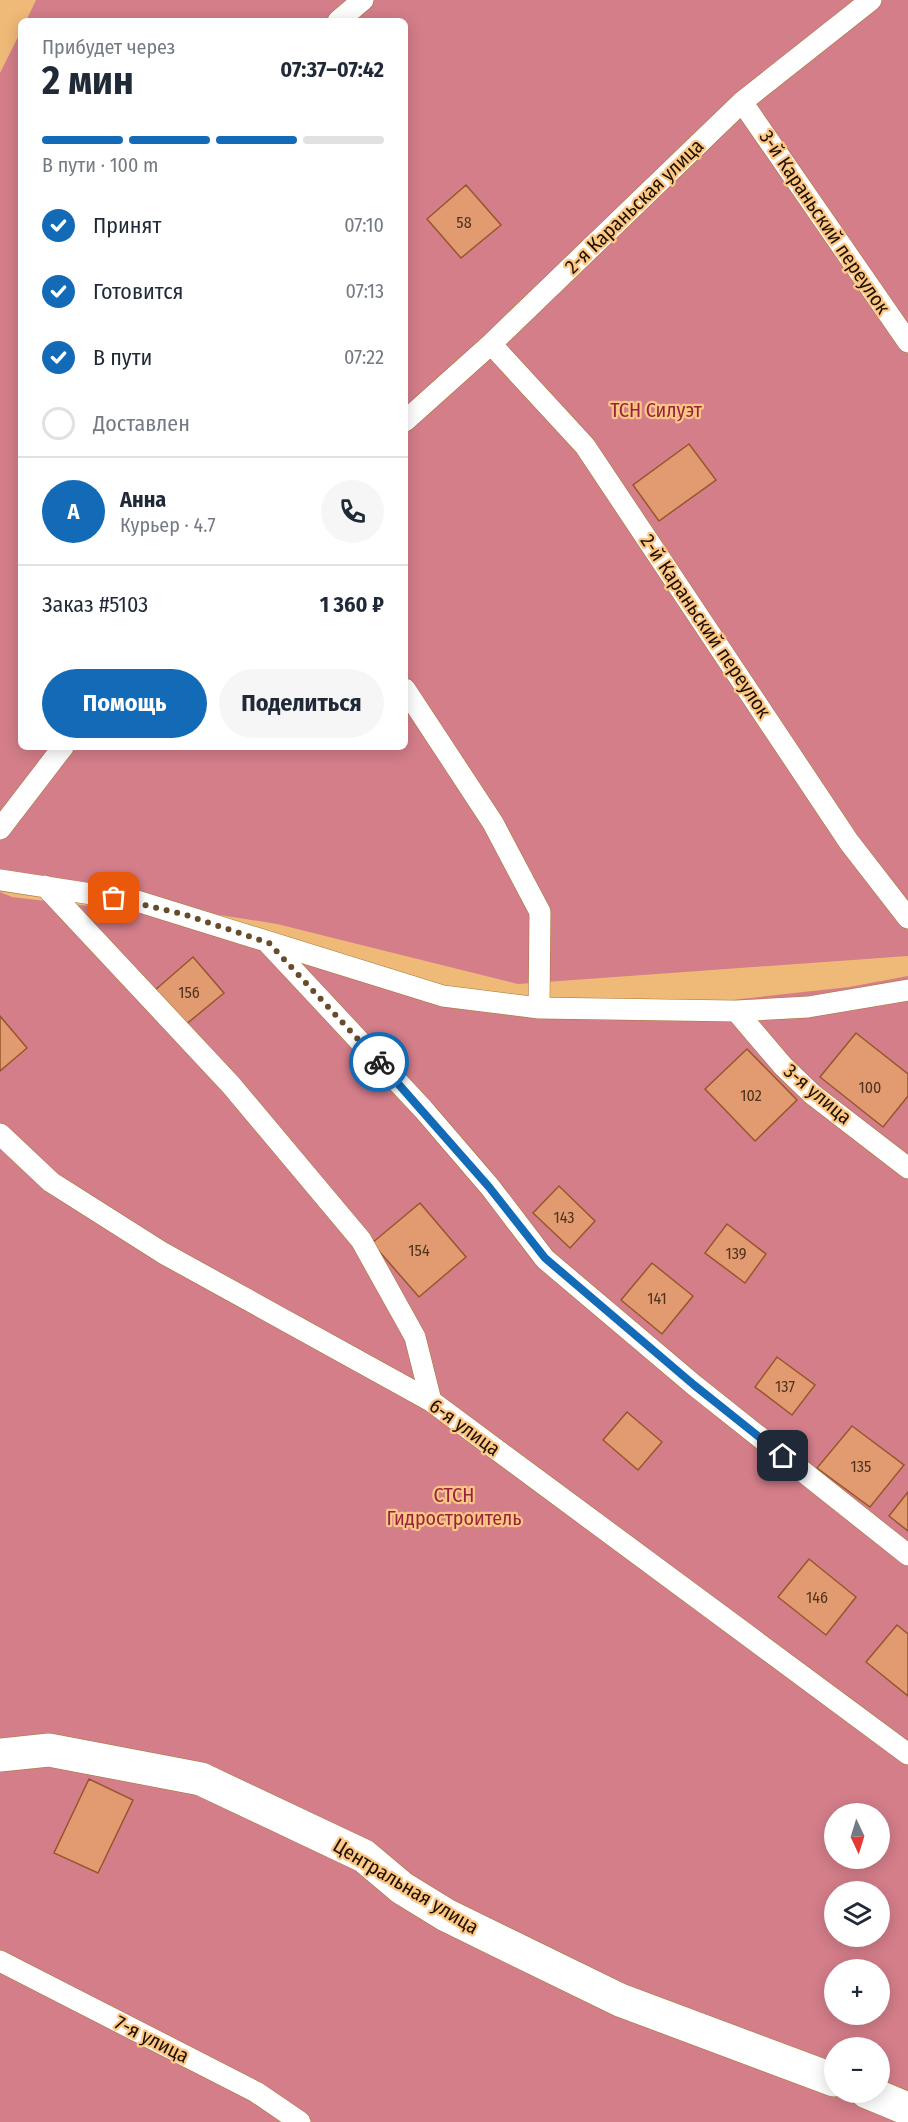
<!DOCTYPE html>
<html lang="ru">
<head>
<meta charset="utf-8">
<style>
	:root { --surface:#fff; --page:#f6f6f7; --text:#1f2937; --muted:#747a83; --line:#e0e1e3; --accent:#136bb8 }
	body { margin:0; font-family:"Fira Sans Condensed",sans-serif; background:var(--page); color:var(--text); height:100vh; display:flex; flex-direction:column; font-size:22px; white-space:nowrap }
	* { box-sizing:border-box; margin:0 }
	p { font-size:20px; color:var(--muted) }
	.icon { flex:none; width:33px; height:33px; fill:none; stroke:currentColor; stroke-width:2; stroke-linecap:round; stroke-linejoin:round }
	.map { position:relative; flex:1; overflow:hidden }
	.panel { position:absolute; left:18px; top:18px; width:390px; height:732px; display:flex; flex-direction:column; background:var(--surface); border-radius:9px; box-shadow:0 3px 15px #0003 }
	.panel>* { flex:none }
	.needle { width:39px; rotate:176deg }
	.fabs { position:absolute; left:824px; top:1803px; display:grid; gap:12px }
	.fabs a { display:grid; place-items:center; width:66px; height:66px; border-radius:50%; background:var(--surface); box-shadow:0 3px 15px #0003; font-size:30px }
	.pin { position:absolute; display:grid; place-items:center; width:51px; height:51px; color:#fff; margin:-26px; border-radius:12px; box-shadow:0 3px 9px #0006 }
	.courier { position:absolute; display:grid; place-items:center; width:60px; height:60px; margin:-30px; border:4px solid #136bb8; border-radius:50%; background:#fff; color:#222; box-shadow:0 2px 8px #0007 }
	.head em { font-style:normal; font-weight:700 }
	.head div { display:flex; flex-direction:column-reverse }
	.head { display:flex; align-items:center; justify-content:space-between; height:102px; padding:0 24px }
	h1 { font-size:39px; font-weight:700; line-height:45px }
	.bar { display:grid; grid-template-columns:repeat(4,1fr); gap:9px 6px; align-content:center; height:72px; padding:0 24px }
	.bar i { height:8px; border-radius:4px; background:var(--line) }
	.bar .selected { background:var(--accent) }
	.bar p { grid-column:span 4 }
	.line { display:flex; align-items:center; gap:15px; padding:0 24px; border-top:2px solid var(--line) }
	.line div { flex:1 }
	.round { display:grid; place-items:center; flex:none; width:63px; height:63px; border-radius:32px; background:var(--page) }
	ol { padding:0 24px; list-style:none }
	li { display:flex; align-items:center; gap:18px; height:66px }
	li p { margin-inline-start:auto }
	li .icon { padding:6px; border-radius:50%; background:var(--accent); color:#fff; stroke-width:4 }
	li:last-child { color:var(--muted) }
	li i { width:33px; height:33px; border:3px solid var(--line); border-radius:50% }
	.primary-button { display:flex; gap:12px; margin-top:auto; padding:12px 24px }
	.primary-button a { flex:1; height:69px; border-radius:36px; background:var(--accent); color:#fff; font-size:24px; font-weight:700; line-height:69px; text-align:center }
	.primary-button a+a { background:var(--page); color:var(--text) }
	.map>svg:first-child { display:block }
	.green { fill:#d47e8a; fill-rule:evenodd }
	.building { fill:#e29b70; stroke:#97562c; stroke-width:1.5 }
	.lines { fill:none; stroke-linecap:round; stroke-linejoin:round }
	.service-casing { stroke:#a67532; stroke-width:22 }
	.minor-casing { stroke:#a67532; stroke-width:34 }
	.service { stroke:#fff; stroke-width:21 }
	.minor { stroke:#fff; stroke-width:33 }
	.done { stroke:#674c2a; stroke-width:6; stroke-dasharray:0 10.8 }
	.route { stroke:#136bb8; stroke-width:8 }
	.labels { text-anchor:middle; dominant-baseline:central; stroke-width:4.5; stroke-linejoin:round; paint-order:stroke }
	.number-label { font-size:16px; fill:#4f331c }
	.street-label { font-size:20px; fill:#1e1000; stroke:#fcc785 }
	.park-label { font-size:20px; fill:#9a2241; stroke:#fcc785 }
</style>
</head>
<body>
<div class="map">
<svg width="908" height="2122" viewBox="0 0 908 2122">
	<rect width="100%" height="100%" fill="#efba78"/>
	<path class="green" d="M36 0H908V956L518 984 277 924 0 880V73L21 31V747H405V21H26Z
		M0 892 12 897 140 912 539 1008 704 1003 849 987 908 976V2122H0ZM834 1814H879V1858H834ZM834 1892H879V1936H834ZM834 1970H879V2014H834ZM834 2048H879V2092H834Z"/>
	<path class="building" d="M466 185 501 225 461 258 427 219Z
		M689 444 716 480 659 521 633 485Z
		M193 957 224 993 184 1026 154 991Z
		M0 1016 27 1048 0 1071Z
		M856 1033 908 1074V1096L883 1127 820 1077Z
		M747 1049 797 1100 755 1141 705 1089Z
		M559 1186 595 1221 570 1248 533 1213Z
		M420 1203 466 1257 419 1297 372 1243Z
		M727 1224 766 1254 745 1283 705 1253Z
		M652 1263 693 1296 662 1334 621 1300Z
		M777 1357 815 1385 792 1415 755 1387Z
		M627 1412 662 1442 638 1470 603 1440Z
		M852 1426 904 1465 870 1507 817 1468Z
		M908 1492V1531L889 1516Z
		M809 1559 856 1597 826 1635 778 1597Z
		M897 1625 908 1634V1696L866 1662Z
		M89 1779 133 1800 98 1873 54 1853Z"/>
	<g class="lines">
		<defs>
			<path id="service" d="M338 21 363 0
				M742 102 908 342
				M491 344 585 446 849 842 908 918
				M405 421 491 344 742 102 871 0
				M405 689 493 823 540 912 539 1008
				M0 829 63 747
				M0 880 137 901 443 996 539 1008 736 1011 808 1007 908 990
				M45 886 231 1085 361 1240 415 1337 431 1401
				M269 944 423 1109 490 1187 545 1259 694 1385 908 1555
				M736 1011 783 1066 812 1094 908 1168
				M0 1134 51 1182 163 1253 431 1401 908 1754
				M0 1961 256 2092 300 2122"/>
			<path id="minor" d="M0 1755 49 1750 201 1779 364 1856 402 1888 446 1915 620 2000 834 2080
				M867 2092 908 2109"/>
		</defs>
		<use href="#service" class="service-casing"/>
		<use href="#minor" class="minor-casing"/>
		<use href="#service" class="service"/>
		<use href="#minor" class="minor"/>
	</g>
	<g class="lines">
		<path class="done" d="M114 898 183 914 269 943 379 1062"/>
		<path class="route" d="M379 1062 489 1187 545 1258 694 1385 783 1456"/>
	</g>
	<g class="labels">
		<g class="number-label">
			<text x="464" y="222">58</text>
			<text x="189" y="992">156</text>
			<text x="870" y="1087">100</text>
			<text x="751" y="1095">102</text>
			<text x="564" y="1217">143</text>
			<text x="419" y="1250">154</text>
			<text x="736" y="1253">139</text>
			<text x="657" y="1298">141</text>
			<text x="785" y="1386">137</text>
			<text x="861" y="1466">135</text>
			<text x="817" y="1597">146</text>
		</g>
		<g class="street-label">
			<text transform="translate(634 206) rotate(-44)">2-я Караньская улица</text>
			<text transform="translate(825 222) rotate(56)">3-й Караньский переулок</text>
			<text transform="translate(706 626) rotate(56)">2-й Караньский переулок</text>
			<text transform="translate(818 1094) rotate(40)">3-я улица</text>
			<text transform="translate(465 1427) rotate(36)">6-я улица</text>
			<text transform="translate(406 1886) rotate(31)">Центральная улица</text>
			<text transform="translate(152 2039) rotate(27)">7-я улица</text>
		</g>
		<g class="park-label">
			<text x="656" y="410">ТСН Силуэт</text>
			<text x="454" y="1495">СТСН<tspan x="454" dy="23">Гидростроитель</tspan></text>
		</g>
	</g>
</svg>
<div class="fabs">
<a><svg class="needle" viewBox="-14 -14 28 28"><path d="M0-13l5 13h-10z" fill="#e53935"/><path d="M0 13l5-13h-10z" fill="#747a83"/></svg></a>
<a><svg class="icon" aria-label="layers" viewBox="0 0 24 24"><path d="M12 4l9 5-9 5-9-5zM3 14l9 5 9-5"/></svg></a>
<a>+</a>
<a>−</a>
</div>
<div class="pin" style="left:114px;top:898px;background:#ea580c"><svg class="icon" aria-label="bag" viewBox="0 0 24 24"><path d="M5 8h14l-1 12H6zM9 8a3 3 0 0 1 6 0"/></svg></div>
<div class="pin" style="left:783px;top:1456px;background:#1f2937"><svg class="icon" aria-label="home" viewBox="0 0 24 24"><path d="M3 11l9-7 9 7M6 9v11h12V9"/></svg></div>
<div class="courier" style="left:379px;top:1062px"><svg class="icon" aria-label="bike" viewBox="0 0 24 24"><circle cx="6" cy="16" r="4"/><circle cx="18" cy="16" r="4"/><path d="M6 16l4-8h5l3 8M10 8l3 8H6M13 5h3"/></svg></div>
<section class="panel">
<div class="head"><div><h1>2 мин</h1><p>Прибудет через</p></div><em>07:37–07:42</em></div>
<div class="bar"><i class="selected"></i><i class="selected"></i><i class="selected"></i><i></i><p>В пути · 100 m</p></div>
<ol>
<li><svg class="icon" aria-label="check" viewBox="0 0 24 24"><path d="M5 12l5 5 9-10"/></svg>Принят<p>07:10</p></li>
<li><svg class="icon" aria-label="check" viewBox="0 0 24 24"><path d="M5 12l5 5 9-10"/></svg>Готовится<p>07:13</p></li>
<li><svg class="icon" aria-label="check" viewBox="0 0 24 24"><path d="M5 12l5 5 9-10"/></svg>В пути<p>07:22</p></li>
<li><i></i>Доставлен</li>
</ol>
<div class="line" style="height:108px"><b class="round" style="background:var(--accent);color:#fff">А</b><div><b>Анна</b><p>Курьер · 4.7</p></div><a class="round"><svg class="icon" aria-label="phone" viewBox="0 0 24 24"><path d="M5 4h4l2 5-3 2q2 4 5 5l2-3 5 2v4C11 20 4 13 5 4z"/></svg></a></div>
<div class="line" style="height:78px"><div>Заказ #5103</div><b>1 360 ₽</b></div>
<div class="primary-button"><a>Помощь</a><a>Поделиться</a></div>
</section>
</div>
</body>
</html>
